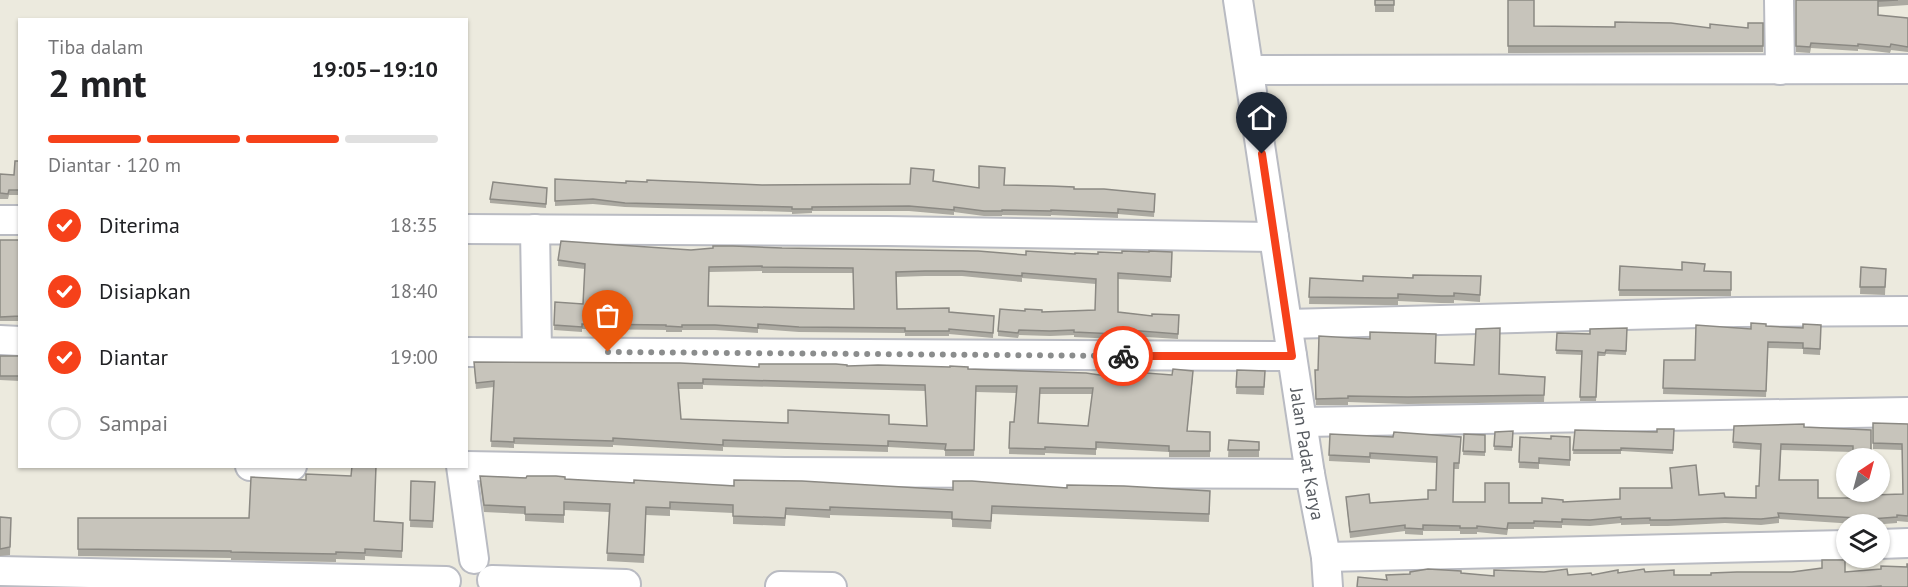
<!DOCTYPE html>
<html lang="id">
<head>
<meta charset="utf-8">
<style>
	:root { --surface:#fff; --page:#f6f6f6; --text:#202124; --muted:#757577; --line:#e0e0e0; --accent:#f6411a }
	body { margin:0; font-family:"PT Sans",sans-serif; background:var(--page); color:var(--text); height:100vh; display:flex; flex-direction:column; font-size:22px; white-space:nowrap }
	* { box-sizing:border-box; margin:0 }
	p { font-size:20px; color:var(--muted) }
	.icon { flex:none; width:33px; height:33px; fill:none; stroke:currentColor; stroke-width:2; stroke-linecap:round; stroke-linejoin:round }
	.map { position:relative; flex:1; overflow:hidden }
	.side { position:absolute; left:18px; top:18px; width:450px; height:450px; display:flex; flex-direction:column; background:var(--surface); border-radius:0px; box-shadow:0 2px 4px #0004 }
	.side>* { flex:none }
	.needle { width:39px; rotate:36deg }
	.fabs { position:absolute; left:1836px; top:448px; display:grid; gap:12px }
	.fabs a { display:grid; place-items:center; width:54px; height:54px; border-radius:50%; background:var(--surface); box-shadow:0 2px 4px #0004; font-size:30px }
	.pin { position:absolute; display:grid; place-items:center; width:51px; height:51px; color:#fff; margin:-62px -26px; border-radius:50% 50% 50% 0; rotate:-45deg; box-shadow:0 0 6px #0007 }
	.pin .icon { rotate:45deg }
	.courier { position:absolute; display:grid; place-items:center; width:60px; height:60px; margin:-30px; border:4px solid #f6411a; border-radius:50%; background:#fff; color:#222; box-shadow:0 2px 8px #0007 }
	.headline em { font-style:normal; font-weight:700 }
	.headline div { display:flex; flex-direction:column-reverse }
	.headline { display:flex; align-items:center; justify-content:space-between; height:102px; padding:0 30px }
	h1 { font-size:39px; font-weight:700; line-height:45px }
	.bar { display:grid; grid-template-columns:repeat(4,1fr); gap:9px 6px; align-content:center; height:72px; padding:0 30px }
	.bar i { height:8px; border-radius:4px; background:var(--line) }
	.bar .active { background:var(--accent) }
	.bar p { grid-column:span 4 }
	ol { padding:0 30px; list-style:none }
	li { display:flex; align-items:center; gap:18px; height:66px }
	li p { margin-inline-start:auto }
	li .icon { padding:6px; border-radius:50%; background:var(--accent); color:#fff; stroke-width:4 }
	li:last-child { color:var(--muted) }
	li i { width:33px; height:33px; border:3px solid var(--line); border-radius:50% }
	.map>svg:first-child { display:block }
	.lines { fill:none; stroke-linecap:round; stroke-linejoin:round }
	.minor-casing { stroke:#b9bbc2; stroke-width:32 }
	.minor { stroke:#fff; stroke-width:28 }
	.wall { fill:#aba9a1; fill-rule:evenodd }
	.building { fill:#c7c4bb; stroke:#8b8983; stroke-width:1.5; fill-rule:evenodd }
	.done { stroke:#8b8d8d; stroke-width:6; stroke-dasharray:0 10.8 }
	.route { stroke:#f6411a; stroke-width:8 }
	.labels { text-anchor:middle; dominant-baseline:central; stroke-width:4.5; stroke-linejoin:round; paint-order:stroke }
	.street-label { font-size:18px; fill:#575b61; stroke:#fff }
</style>
</head>
<body>
<div class="map">
<svg width="1908" height="587" viewBox="0 0 1908 587">
	<rect width="100%" height="100%" fill="#eceade"/>
	<g class="lines">
		<defs>
			<g id="minor">
				<path id="s1" d="M1238 0 1310 474 1326 557 1328 587"/>
				<path d="M1779 0 1780 70"/>
				<path d="M1249 70 1908 69"/>
				<path d="M0 220H20"/>
				<path d="M466 229 887 231 1274 237"/>
				<path d="M535 229 537 352"/>
				<path d="M1288 324 1737 312 1908 311"/>
				<path d="M0 340 20 341"/>
				<path d="M466 352 1292 356"/>
				<path d="M1303 422 1908 412"/>
				<path d="M250 466H292"/>
				<path d="M461 466 474 559"/>
				<path d="M466 466 785 472 1310 474"/>
				<path d="M1880 544 1908 543"/>
				<path d="M1326 557 1846 545"/>
				<path d="M0 571 446 581"/>
				<path d="M492 580 626 584"/>
				<path d="M780 586 832 587"/>
			</g>
		</defs>
		<use href="#minor" class="minor-casing"/>
		<use href="#minor" class="minor"/>
	</g>
	<path class="wall" d="M1375 0H1394V12H1375Z
		M1508 0 1534 26 1748 28 1763 23V52L1508 53Z
		M1796 0H1908V5L1878 7V15L1908 18V52L1891 50 1890 53 1858 49V51L1811 48 1810 53 1796 52Z
		M20 161V195H9L8 199H0V174L14 175Z
		M555 179 626 183 762 185 910 184 933 181 979 188 1004 185 1074 189 1155 198 1154 217 1118 214V218L1051 215V216L1002 215V216H984L954 212V215L909 211H812V213L792 214V212L625 207 593 204 555 206Z
		M547 188 546 208 490 203V199Z
		M0 240H20V321H0Z
		M782 248 1026 255 1098 254 1172 252 1171 282 1118 279V312L1152 316 1179 315 1178 339 1116 335V339L1074 337V335L1050 336 1019 335 1018 338 998 336V331L1025 311 1042 312 1095 310 1096 284 1022 278V282L962 276H925L896 277 897 309 994 316 993 338 949 334V336H905V333L799 332 758 329V333L715 330H682V332H666V330L582 329V332L554 330 555 302 583 304 585 269 558 266V260L691 250ZM762 271V273H853L854 309 709 306V272Z
		M1620 266 1731 272V296H1619Z
		M1861 267 1886 269 1885 295 1860 294Z
		M1481 276 1480 302 1454 300V303H1441L1398 301V305H1385L1309 304 1310 278 1363 281 1413 278Z
		M1821 325 1820 355 1803 354V349L1768 348 1766 397 1663 394 1664 360H1695L1751 329 1766 326 1803 328Z
		M1627 328 1626 355 1606 354 1605 356H1598L1596 401H1580L1582 355 1556 354 1557 333 1590 334Z
		M0 356H20V381L0 380Z
		M474 362 759 367 847 366 968 369 1120 378 1193 377 1187 431 1210 432V457H1169V452L1096 448V455L1045 453V455L1009 454 1010 422H1014L1016 393 976 392 974 456H945V450L888 447V452L723 447V451L613 445V447L514 444V448L491 447 494 387 476 389ZM703 385 925 391 927 426 889 424 788 423 681 419 679 389H703ZM1040 394H1092L1088 426 1038 423Z
		M1435 363 1499 374 1545 377 1544 402 1408 404 1348 402V405H1316L1315 370Z
		M1237 370 1265 371 1264 395 1236 394Z
		M1873 423 1908 424V522L1897 521V523L1871 525 1779 519V523L1761 525 1725 523 1668 526H1650V524L1621 525V523L1590 526 1562 525V528L1534 527V529H1508L1507 535 1477 532V534H1460V531H1423V535L1405 534V531L1350 538 1346 497 1370 503 1428 499 1436 490 1437 463 1370 459V463L1329 461 1330 434 1393 437H1461L1459 469H1454L1453 502H1563L1620 499 1671 488 1670 468 1699 495 1756 498 1759 486 1761 450 1733 448 1734 426 1871 430 1853 452 1781 450 1780 480 1818 498H1853L1872 495 1903 494 1902 450 1873 449Z
		M1674 429 1673 454 1621 451V454H1573L1575 430 1657 432Z
		M1513 431 1512 451 1494 450 1495 432Z
		M1464 434 1485 435V456L1463 455Z
		M1520 437 1551 439 1570 437V466L1539 464V469L1519 468Z
		M1229 440 1259 442V457H1228Z
		M351 476 374 521 403 523 402 558 365 556V560L336 559V562L231 560V558L78 556V518H249L306 480Z
		M480 476 565 479 634 483 734 486 953 490 1067 488 1210 491 1209 522 992 514 991 529 952 527V519L830 515V518L786 515 785 526 733 524V513L670 510V516L646 515 644 563 607 561 609 512 564 510V523L525 521V514L484 512 480 484Z
		M411 481 435 482 433 528 410 527Z
		M0 517 11 518 10 555 0 556Z"/>
	<path class="building" d="M1375 0H1394V5H1375Z
		M1508 0H1534V26L1615 27V22L1671 23 1710 28V24L1748 28V23H1763V46H1508Z
		M1796 0H1898L1878 1V15L1908 18V47L1891 44 1890 47 1858 44V46L1811 43 1810 47 1796 46Z
		M15 161H20V190H9L8 194 0 193V174L14 175Z
		M979 166 1005 168 1004 185 1051 186 1074 187V189H1104L1155 194 1154 212 1118 209V213L1051 210V211L1002 210V211H984L954 207V210L909 206 812 207V209H792V207L625 203 593 199 555 201V179L626 183V181L647 182V180L762 185 910 184 911 168 934 170 933 181 979 188Z
		M493 182 547 188 546 204 490 199Z
		M0 240H20V316L0 317Z
		M561 241 691 250 713 248V246H733L782 248 978 251 1026 255V251L1075 254V253L1098 254V252L1122 253V251L1149 252V251L1172 252 1171 277 1118 273V312L1152 316V314L1179 315 1178 334 1116 329V334L1074 332V330L1050 331 1019 330 1018 333 998 331 1000 309 1025 311V309L1042 310V312L1095 310 1096 279 1022 273V276L962 271H925L896 272 897 309 949 308V312L994 316 993 333 949 329V331H905V328L799 327 758 324V328L715 325H682V327L666 326V325L582 324V327L554 325 555 302 583 304 585 264 558 260ZM762 266V267L853 268 854 309 708 306 709 267Z
		M1682 262 1705 264 1704 271 1731 272V290H1619L1620 266 1682 270Z
		M1861 267 1886 269 1885 287H1860Z
		M1413 275 1481 276 1480 295 1454 293V296H1441L1398 294V298H1385L1309 297 1310 278 1363 281V276L1413 278Z
		M1751 323 1766 324V326L1803 328V324L1821 325 1820 349 1803 348V343L1768 342 1766 391 1663 388 1664 360H1695L1696 325 1751 329Z
		M1500 328 1499 374 1545 377 1544 395 1408 397 1348 396V398L1316 399 1315 370H1318L1319 336 1370 339V332L1436 334 1435 363 1474 365 1476 329Z
		M1627 328 1626 351 1606 350 1605 353 1598 352 1596 397H1580L1582 351 1556 350 1557 333 1590 334V329Z
		M0 356H20V376H0Z
		M474 362 680 363 759 367V364H836L847 365V366L878 365 950 367V366L968 367V369L1086 373 1120 378V371L1172 375 1173 369 1193 371 1187 431 1210 432V451H1169V446L1096 442V449L1045 447V449L1009 448 1010 422H1014L1017 386H976L974 450H945L946 444 888 441V446L723 440V445L613 438V441L514 438V442L491 441 494 381 476 383ZM703 379 925 385 927 426 889 424V415L788 410V423L681 419 678 383H703ZM1040 388H1093L1088 426 1038 423Z
		M1237 370 1265 371 1264 387H1236Z
		M1873 423 1908 424V516L1897 515V517L1871 519 1778 513 1779 517 1761 519 1725 518 1668 520H1650V518L1621 519V517L1590 520 1562 519V522L1534 521V523H1508L1507 529 1477 526V528H1460V526L1423 525V529L1405 528V525L1350 532 1346 497 1369 494 1370 503 1428 499V490H1436L1437 457 1370 453V457L1329 455 1330 434 1393 437 1394 432 1461 437 1459 463H1454L1453 502H1485V483H1509V503H1542V498L1563 500V502L1620 499V488H1672L1670 468 1696 465 1699 495 1724 493 1725 497 1756 498V486H1759L1761 444 1733 442 1734 426 1804 424V427L1871 430V459H1853V446L1781 444 1779 480H1818V498H1853V492H1872V495L1903 494 1902 444 1873 443Z
		M1657 429H1674L1673 450 1621 448V450H1573L1575 430 1657 432Z
		M1513 431 1512 447 1494 446 1495 432Z
		M1464 434 1485 435V452L1463 451Z
		M1551 436 1570 437V460L1539 458V463L1519 462 1520 437 1551 439Z
		M1229 440 1259 442V450H1228Z
		M352 466H376L374 521 403 523 402 551 365 549V553L336 552V554L231 552V551L78 549V518H249L251 477 306 480V474L351 476Z
		M480 476 526 478 527 476H556L565 477V479L634 483V480L734 486V480L802 481 953 490V481H972L1067 488V485L1124 486 1210 491 1209 514 992 506 991 521 952 519V512L830 507V510L786 508 785 518 733 516V505L670 502V508L646 507 644 555 607 553 610 504 564 502V515L525 514V507L484 505Z
		M411 481 435 482 433 521 410 520Z
		M0 517 11 518 10 547 0 549Z
		M1822 560H1845V572L1881 569V566L1907 567V564H1908V587H1881V586L1865 587H1357L1358 577 1387 580 1386 575 1410 574V572L1428 569 1461 571V573L1494 576V570L1544 572 1567 569 1568 575 1591 573 1592 575 1618 570V573L1644 569 1645 572 1674 570V575H1711V573L1737 572H1792L1822 568Z"/>
	<g class="lines">
		<path class="done" d="M608 352 1123 356"/>
		<path class="route" d="M1123 356H1292L1262 154"/>
	</g>
	<g class="labels">
		<g class="street-label">
			<text stroke="none"><textPath href="#s1" startOffset="459">Jalan Padat Karya</textPath></text>
		</g>
	</g>
</svg>
<div class="fabs">
<a><svg class="needle" viewBox="-14 -14 28 28"><path d="M0-13l5 13h-10z" fill="#e53935"/><path d="M0 13l5-13h-10z" fill="#757577"/></svg></a>
<a><svg class="icon" aria-label="layers" viewBox="0 0 24 24"><path d="M12 4l9 5-9 5-9-5zM3 14l9 5 9-5"/></svg></a>
</div>
<div class="pin" style="left:608px;top:352px;background:#ea580c"><svg class="icon" aria-label="bag" viewBox="0 0 24 24"><path d="M5 8h14l-1 12H6zM9 8a3 3 0 0 1 6 0"/></svg></div>
<div class="pin" style="left:1262px;top:154px;background:#1f2937"><svg class="icon" aria-label="home" viewBox="0 0 24 24"><path d="M3 11l9-7 9 7M6 9v11h12V9"/></svg></div>
<div class="courier" style="left:1123px;top:356px"><svg class="icon" aria-label="bike" viewBox="0 0 24 24"><circle cx="6" cy="16" r="4"/><circle cx="18" cy="16" r="4"/><path d="M6 16l4-8h5l3 8M10 8l3 8H6M13 5h3"/></svg></div>
<section class="side">
<div class="headline"><div><h1>2 mnt</h1><p>Tiba dalam</p></div><em>19:05–19:10</em></div>
<div class="bar"><i class="active"></i><i class="active"></i><i class="active"></i><i></i><p>Diantar · 120 m</p></div>
<ol>
<li><svg class="icon" aria-label="check" viewBox="0 0 24 24"><path d="M5 12l5 5 9-10"/></svg>Diterima<p>18:35</p></li>
<li><svg class="icon" aria-label="check" viewBox="0 0 24 24"><path d="M5 12l5 5 9-10"/></svg>Disiapkan<p>18:40</p></li>
<li><svg class="icon" aria-label="check" viewBox="0 0 24 24"><path d="M5 12l5 5 9-10"/></svg>Diantar<p>19:00</p></li>
<li><i></i>Sampai</li>
</ol>
</section>
</div>
</body>
</html>
